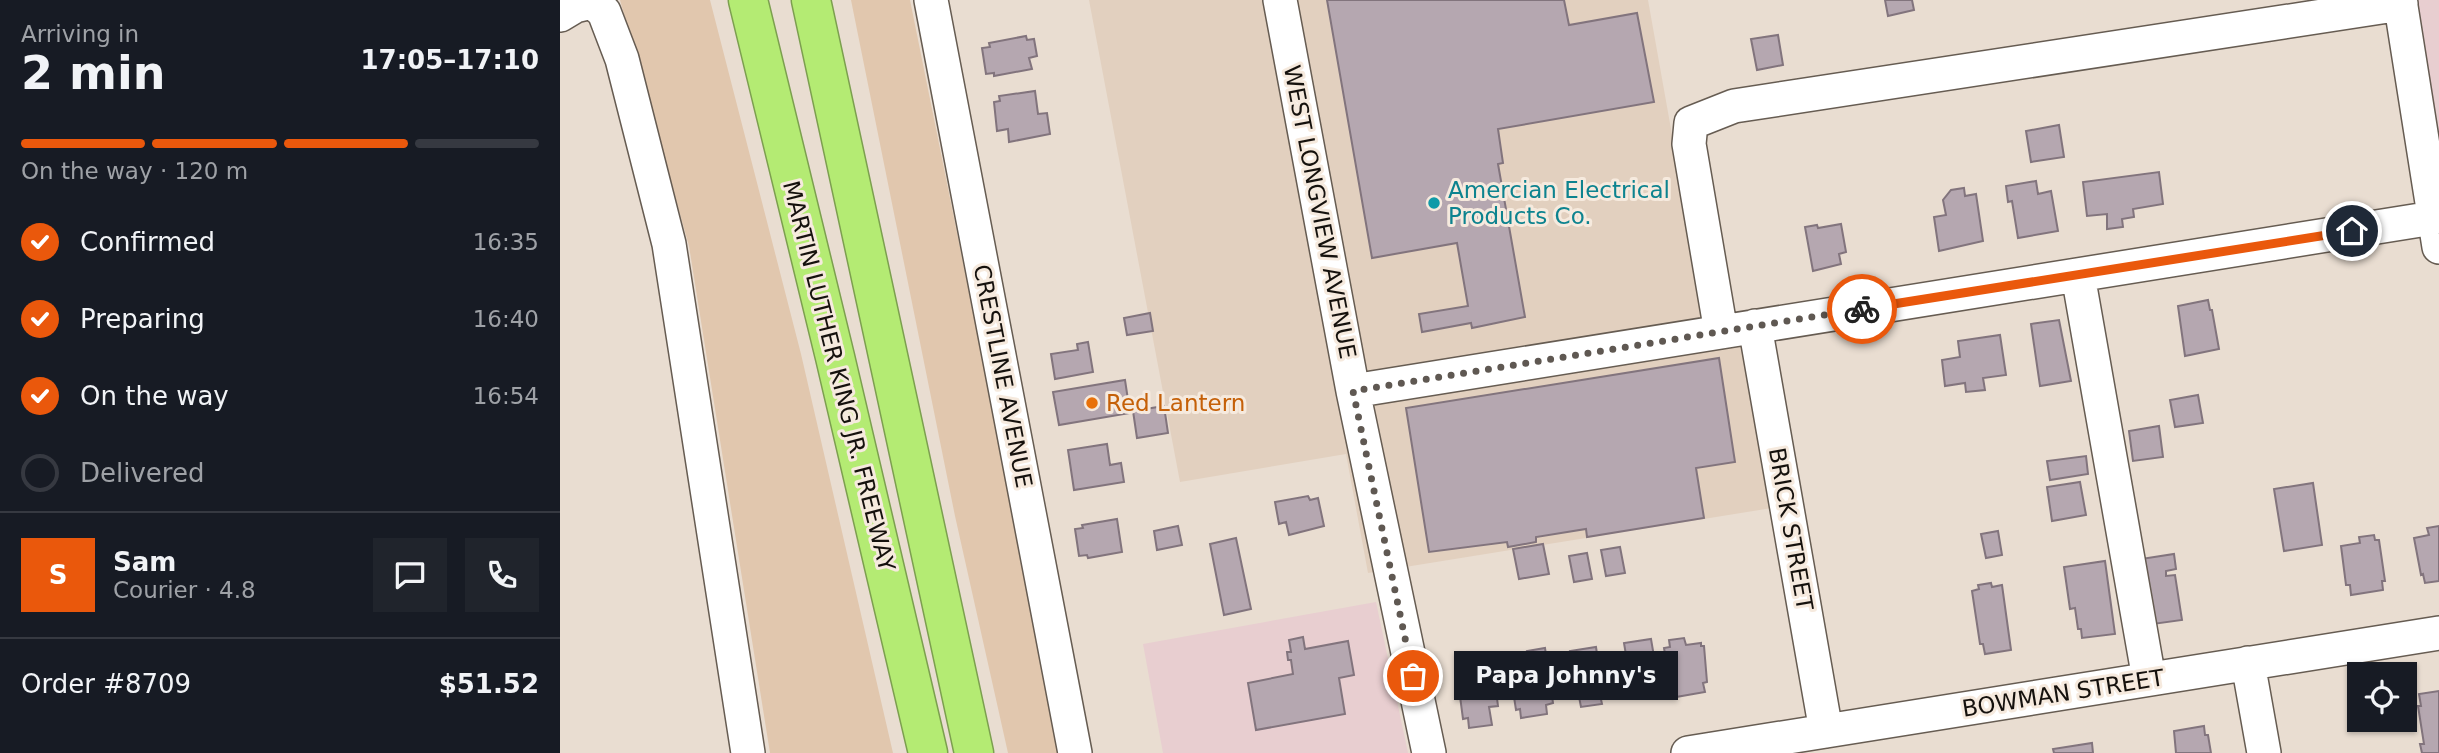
<!DOCTYPE html>
<html lang="en">
<head>
<meta charset="utf-8">
<style>
	:root { --surface:#171b24; --page:#20242c; --text:#f1f3f6; --muted:#9ea1a6; --line:#363941; --accent:#ea580c }
	body { margin:0; font-family:"DejaVu Sans",sans-serif; background:var(--page); color:var(--text); height:100vh; display:flex; flex-direction:column; font-size:26px; white-space:nowrap }
	* { box-sizing:border-box; margin:0 }
	p { font-size:23px; color:var(--muted) }
	.icon { flex:none; width:38px; height:38px; fill:none; stroke:currentColor; stroke-width:2; stroke-linecap:round; stroke-linejoin:round }
	.map { position:relative; flex:1; overflow:hidden }
	.side { display:flex; flex-direction:column; background:var(--surface); width:560px }
	.side>* { flex:none }
	.fabs { position:absolute; left:1787px; top:662px; display:grid; gap:14px }
	.fabs a { display:grid; place-items:center; width:70px; height:70px; border-radius:0px; background:var(--surface); box-shadow:0 2px 5px #0004; font-size:35px }
	.pin { position:absolute; display:grid; place-items:center; width:60px; height:60px; color:#fff; margin:-30px; border:4px solid #fff; border-radius:50%; box-shadow:0 2px 7px #0007 }
	.courier { position:absolute; display:grid; place-items:center; width:70px; height:70px; margin:-35px; border:5px solid #ea580c; border-radius:50%; background:#fff; color:#222; box-shadow:0 2px 9px #0007 }
	.bubble { position:absolute; height:49px; border-radius:0px; background:var(--surface); box-shadow:0 2px 5px #0004; font-size:23px; font-weight:600; line-height:49px; text-align:center }
	.head em { font-style:normal; font-weight:600 }
	.head div { display:flex; flex-direction:column-reverse }
	.head { display:flex; align-items:center; justify-content:space-between; height:119px; padding:0 21px }
	h1 { font-size:46px; font-weight:600; line-height:52px }
	.bar { display:grid; grid-template-columns:repeat(4,1fr); gap:10px 7px; align-content:center; height:84px; padding:0 21px }
	.bar i { height:9px; border-radius:5px; background:var(--line) }
	.bar .current { background:var(--accent) }
	.bar p { grid-column:span 4 }
	.line { display:flex; align-items:center; gap:18px; padding:0 21px; border-top:2px solid var(--line) }
	.line div { flex:1 }
	.round { display:grid; place-items:center; flex:none; width:74px; height:74px; border-radius:0px; background:var(--page) }
	ol { padding:0 21px; list-style:none }
	li { display:flex; align-items:center; gap:21px; height:77px }
	li p { margin-inline-start:auto }
	li .icon { padding:7px; border-radius:50%; background:var(--accent); color:#fff; stroke-width:4 }
	li:last-child { color:var(--muted) }
	li i { width:38px; height:38px; border:4px solid var(--line); border-radius:50% }
	main { display:flex; flex:1; min-height:0 }
	.map>svg:first-child { display:block }
	.commercial { fill:#e8ced0 }
	.built { fill:#e2d0bf }
	.green { fill:#e1c7ae }
	.building { fill:#b5a7b0; stroke:#82747d; stroke-width:2 }
	.lines { fill:none; stroke-linecap:round; stroke-linejoin:round }
	.minor-casing { stroke:#665c52; stroke-width:36 }
	.highway-casing { stroke:#7c9f4f; stroke-width:41 }
	.minor { stroke:#fff; stroke-width:33 }
	.highway { stroke:#b4eb73; stroke-width:38 }
	.done { stroke:#5f5852; stroke-width:7; stroke-dasharray:0 12.6 }
	.route { stroke:#ea580c; stroke-width:9 }
	.culture-dot { fill:#0f9aa8; stroke:#f6eade; stroke-width:2.5 }
	.food-dot { fill:#e8710a; stroke:#f6eade; stroke-width:2.5 }
	.labels { text-anchor:middle; dominant-baseline:central; stroke-width:6; stroke-linejoin:round; paint-order:stroke }
	.culture-label { font-size:23px; fill:#0d838f; stroke:#f6eade; text-anchor:start }
	.street-label { font-size:23px; fill:#15110d; stroke:#f6eade }
	.food-label { font-size:23px; fill:#c56008; stroke:#f6eade; text-anchor:start }
</style>
</head>
<body>
<main>
<section class="side">
<div class="head"><div><h1>2 min</h1><p>Arriving in</p></div><em>17:05–17:10</em></div>
<div class="bar"><i class="current"></i><i class="current"></i><i class="current"></i><i></i><p>On the way · 120 m</p></div>
<ol>
<li><svg class="icon" aria-label="check" viewBox="0 0 24 24"><path d="M5 12l5 5 9-10"/></svg>Confirmed<p>16:35</p></li>
<li><svg class="icon" aria-label="check" viewBox="0 0 24 24"><path d="M5 12l5 5 9-10"/></svg>Preparing<p>16:40</p></li>
<li><svg class="icon" aria-label="check" viewBox="0 0 24 24"><path d="M5 12l5 5 9-10"/></svg>On the way<p>16:54</p></li>
<li><i></i>Delivered</li>
</ol>
<div class="line" style="height:126px"><b class="round" style="background:var(--accent);color:#fff">S</b><div><b>Sam</b><p>Courier · 4.8</p></div><a class="round"><svg class="icon" aria-label="chat" viewBox="0 0 24 24"><path d="M4 5h16v11H9l-5 4z"/></svg></a><a class="round"><svg class="icon" aria-label="phone" viewBox="0 0 24 24"><path d="M5 4h4l2 5-3 2q2 4 5 5l2-3 5 2v4C11 20 4 13 5 4z"/></svg></a></div>
<div class="line" style="height:91px"><div>Order #8709</div><b>$51.52</b></div>
</section>
<div class="map">
<svg width="1879" height="753" viewBox="0 0 1879 753">
	<rect width="100%" height="100%" fill="#e9ddd1"/>
	<path class="commercial" d="M1857 0H1879V137Z
		M816 602 848 753H603L583 644Z"/>
	<path class="built" d="M529 0H1088L1147 331 1192 325 1218 507 808 573 786 454 620 482Z"/>
	<path class="green" d="M60 0H150L241 354 333 753H210L129 246Z
		M291 0H350L502 753H448L395 516Z"/>
	<path class="building" d="M767 0H1004L1009 25 1077 13 1094 102 938 129 943 163 938 164 965 317 912 328 911 323 862 332 859 314 908 306 897 243 812 258Z
		M1325 0H1352L1354 10 1328 16Z
		M1218 35 1223 65 1197 70 1191 39Z
		M466 36 467 40 474 39 477 56 469 58 472 69 434 76V73L426 74 422 48 430 47 429 43Z
		M475 91 478 114 487 113 490 134 449 142 448 129 437 131 434 102 440 101 439 96Z
		M1499 125 1504 157 1471 162 1466 131Z
		M1599 172 1603 204 1573 209 1574 217 1562 219 1563 227 1547 229V214L1527 216 1523 182Z
		M1476 181 1478 194 1491 191 1498 231 1458 238 1452 201 1448 202 1446 186Z
		M1404 188 1405 196 1416 194 1423 241 1379 251 1374 217 1386 215 1383 200 1391 190Z
		M1281 224 1286 252 1279 254 1281 264 1253 271 1245 227 1257 225 1258 228Z
		M1648 300 1650 310H1652L1659 349 1625 356 1618 306Z
		M590 313 593 331 567 335 564 318Z
		M1499 320 1511 381 1480 386 1471 324Z
		M1440 335 1446 375 1423 378 1425 390 1406 392 1405 383 1385 386 1382 360 1400 357 1398 341Z
		M528 342 533 372 495 379 491 354 518 350 517 344Z
		M1159 358 1175 462 1136 468 1144 518 1027 537 1026 529 976 537V542L948 547 947 542 869 552 846 408Z
		M565 380 570 413 499 425 493 392Z
		M1638 395 1643 423 1615 427 1610 400Z
		M604 406 608 433 577 438 573 411Z
		M1599 426 1603 457 1573 461 1569 431Z
		M547 444 550 465 561 463 564 482 514 490 508 450Z
		M1526 456 1528 474 1490 480 1487 461Z
		M1520 482 1526 515 1492 521 1487 487Z
		M1753 483 1762 545 1724 551 1714 489Z
		M748 496 750 500 758 498 764 526 729 535 726 522 719 524 715 502Z
		M557 519 562 552 528 558 527 555 519 556 515 529 523 528 522 525Z
		M618 526 622 545 597 550 594 531Z
		M1879 526V581L1865 583 1863 574 1861 575 1854 538 1869 535 1867 528Z
		M1438 531 1442 555 1426 558 1421 534Z
		M1814 535 1815 540H1819L1825 581H1822L1823 590 1791 595 1790 585H1786L1781 546 1800 543 1799 537Z
		M676 538 691 609 664 615 650 544Z
		M983 544 989 574 959 579 953 549Z
		M1060 547 1065 573 1046 576 1041 550Z
		M1027 553 1032 579 1014 582 1009 556Z
		M1614 554 1616 569 1606 571V576L1615 575 1622 620 1593 624 1581 559Z
		M1545 561 1555 634 1522 638 1521 629H1518L1515 608 1510 609 1504 567Z
		M1431 583 1432 587 1442 585 1451 650 1425 654 1423 644H1420L1412 591 1419 589 1418 585Z
		M743 637 745 649 788 641 794 675 779 678 785 714 696 730 688 683 733 674 731 660H728L727 652H731L729 640Z
		M1124 638 1126 645 1141 643V646H1144L1147 682 1143 683 1145 692 1116 697 1115 687 1111 688 1104 648 1110 647 1109 640Z
		M1091 639 1099 686 1095 687 1096 694 1077 697 1076 690 1072 691 1064 643Z
		M1036 647 1043 695H1040L1042 704 1021 707 1010 651Z
		M985 648 993 703 986 705 987 714 961 718 960 709 956 710 950 671 970 667 967 651Z
		M932 659 938 706 929 707 932 725 909 728 908 718 903 719 896 666Z
		M1879 691V753H1862L1860 744H1864L1858 706H1861L1859 694Z
		M1644 726 1645 735H1648L1651 753H1616L1614 731Z
		M1532 743 1533 753H1494L1493 749Z"/>
	<g class="lines">
		<defs>
			<path id="minor" d="M371 0 515 753
				M720 0 793 391 869 753
				M1840 0 1879 247
				M0 15 15 6 32 2 44 12 62 59 109 244 188 753
				M1518 275 1589 679
				M1195 326 1266 731
				M1161 332 1129 144 1131 123 1174 106 1841 4
				M793 391 1879 217
				M1688 663 1704 753
				M1128 753 1879 633"/>
			<path id="highway" d="M188 0 275 357 368 753
				M251 0 414 753"/>
		</defs>
		<use href="#minor" class="minor-casing"/>
		<use href="#highway" class="highway-casing"/>
		<use href="#minor" class="minor"/>
		<use href="#highway" class="highway"/>
	</g>
	<g class="lines">
		<path class="done" d="M853 676 793 391 1302 309"/>
		<path class="route" d="M1302 309 1792 231"/>
	</g>
	<circle class="culture-dot" cx="874" cy="203" r="7"/>
	<circle class="food-dot" cx="532" cy="403" r="7"/>
	<g class="labels">
		<g class="culture-label">
			<text x="888" y="190">Amercian Electrical<tspan x="888" dy="26">Products Co.</tspan></text>
		</g>
		<g class="street-label">
			<text transform="translate(760 212) rotate(79)">WEST LONGVIEW AVENUE</text>
			<text transform="translate(279 376) rotate(76)">MARTIN LUTHER KING JR. FREEWAY</text>
			<text transform="translate(443 376) rotate(79)">CRESTLINE AVENUE</text>
			<text transform="translate(1231 529) rotate(80)">BRICK STREET</text>
			<text transform="translate(1503 693) rotate(-9)">BOWMAN STREET</text>
		</g>
		<g class="food-label">
			<text x="546" y="403">Red Lantern</text>
		</g>
	</g>
</svg>
<div class="fabs">
<a><svg class="icon" aria-label="locate" viewBox="0 0 24 24"><circle cx="12" cy="12" r="6"/><path d="M12 2v4M12 18v4M2 12h4M18 12h4"/></svg></a>
</div>
<div class="pin" style="left:853px;top:676px;background:#ea580c"><svg class="icon" aria-label="bag" viewBox="0 0 24 24"><path d="M5 8h14l-1 12H6zM9 8a3 3 0 0 1 6 0"/></svg></div>
<div class="pin" style="left:1792px;top:231px;background:#1f2937"><svg class="icon" aria-label="home" viewBox="0 0 24 24"><path d="M3 11l9-7 9 7M6 9v11h12V9"/></svg></div>
<div class="courier" style="left:1302px;top:309px"><svg class="icon" aria-label="bike" viewBox="0 0 24 24"><circle cx="6" cy="16" r="4"/><circle cx="18" cy="16" r="4"/><path d="M6 16l4-8h5l3 8M10 8l3 8H6M13 5h3"/></svg></div>
<div class="bubble" style="left:894px;top:651px;width:224px">Papa Johnny's</div>
</div>
</main>
</body>
</html>
